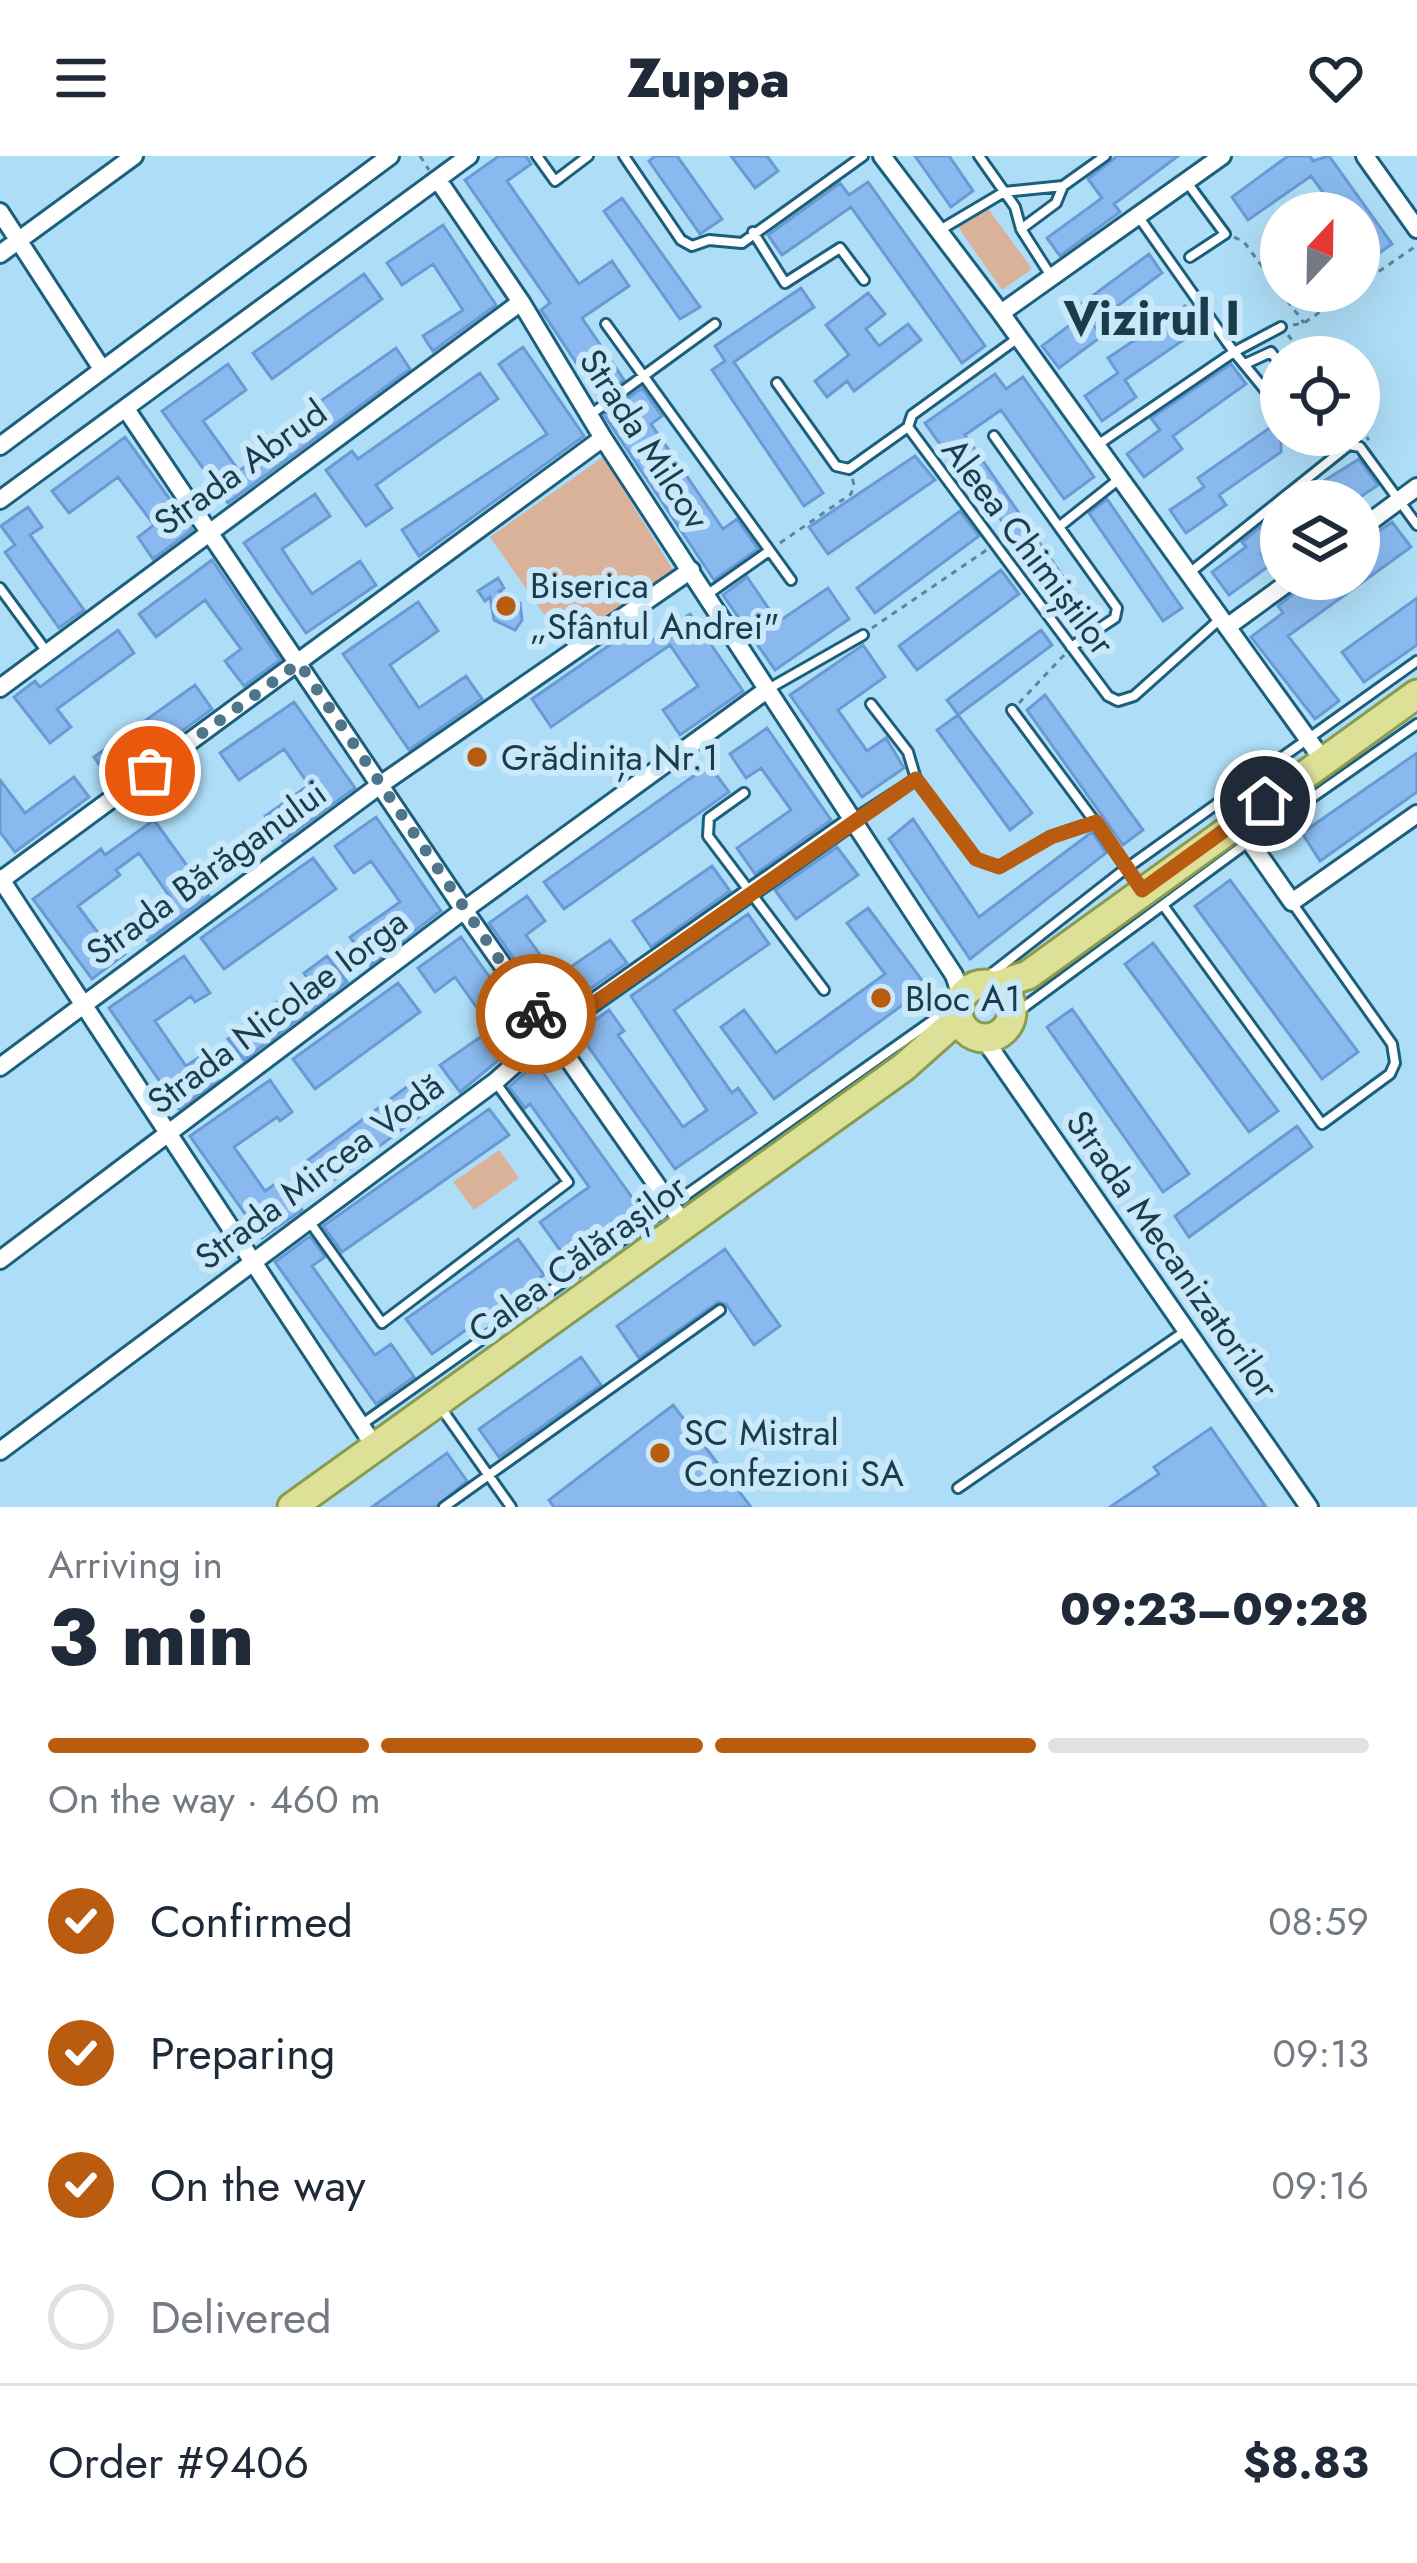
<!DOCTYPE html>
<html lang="en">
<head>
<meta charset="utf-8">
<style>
	:root { --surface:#fff; --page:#f6f6f7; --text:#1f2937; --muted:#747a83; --line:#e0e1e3; --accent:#ba5c0f }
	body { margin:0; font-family:Jost,sans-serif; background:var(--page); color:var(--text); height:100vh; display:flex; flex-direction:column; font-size:45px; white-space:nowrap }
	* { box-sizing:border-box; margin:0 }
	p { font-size:39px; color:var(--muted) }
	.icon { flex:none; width:66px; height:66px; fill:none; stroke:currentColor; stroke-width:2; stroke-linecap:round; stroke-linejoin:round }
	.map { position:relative; height:1351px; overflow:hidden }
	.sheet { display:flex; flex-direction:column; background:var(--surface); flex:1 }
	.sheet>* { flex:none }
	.needle { width:78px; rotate:22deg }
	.buttons { position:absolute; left:1260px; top:36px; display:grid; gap:24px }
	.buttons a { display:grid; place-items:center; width:120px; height:120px; border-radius:50%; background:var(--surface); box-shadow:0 12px 48px #0002; font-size:60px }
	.pin { position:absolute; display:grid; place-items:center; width:102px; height:102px; color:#fff; margin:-51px; border:6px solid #fff; border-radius:50%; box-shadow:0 3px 12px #0007 }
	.courier { position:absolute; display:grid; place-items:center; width:120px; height:120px; margin:-60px; border:9px solid #ba5c0f; border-radius:50%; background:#fff; color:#222; box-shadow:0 3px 15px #0007 }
	.summary em { font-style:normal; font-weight:800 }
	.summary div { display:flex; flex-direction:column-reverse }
	.summary { display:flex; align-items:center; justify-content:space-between; height:204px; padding:0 48px }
	h1 { font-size:78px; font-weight:800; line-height:90px }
	.bar { display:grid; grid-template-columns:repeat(4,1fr); gap:18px 12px; align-content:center; height:144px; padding:0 48px }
	.bar i { height:15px; border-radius:9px; background:var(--line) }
	.bar .on { background:var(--accent) }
	.bar p { grid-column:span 4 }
	.line { display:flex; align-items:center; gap:30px; padding:0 48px; border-top:3px solid var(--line) }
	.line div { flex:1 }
	ol { padding:0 48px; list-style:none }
	li { display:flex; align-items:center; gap:36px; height:132px }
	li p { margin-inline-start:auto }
	li .icon { padding:12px; border-radius:50%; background:var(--accent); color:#fff; stroke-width:4 }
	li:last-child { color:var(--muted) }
	li i { width:66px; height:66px; border:6px solid var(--line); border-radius:50% }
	header { display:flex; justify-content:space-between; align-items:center; height:156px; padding:0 48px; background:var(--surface); font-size:54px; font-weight:800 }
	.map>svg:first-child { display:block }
	.green { fill:#dab199 }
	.building { fill:#89b9ef; stroke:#689bd4; stroke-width:3 }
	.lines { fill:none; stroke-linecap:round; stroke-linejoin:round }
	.lane-casing { stroke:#1c5f7c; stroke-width:14 }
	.street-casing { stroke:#1c5f7c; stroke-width:22 }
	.primary-casing { stroke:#8a9b50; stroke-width:33 }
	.path { stroke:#5d869b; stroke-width:3; stroke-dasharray:6 6; stroke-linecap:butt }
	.lane { stroke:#fff; stroke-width:8 }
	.street { stroke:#fff; stroke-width:16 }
	.primary { stroke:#dde197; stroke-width:27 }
	.done { stroke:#4e7589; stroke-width:12; stroke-dasharray:0 21.6 }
	.route { stroke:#ba5c0f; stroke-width:15 }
	.poi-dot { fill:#ba5c0f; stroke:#c9e8f9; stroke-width:4.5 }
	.labels { text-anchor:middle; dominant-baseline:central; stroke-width:12; stroke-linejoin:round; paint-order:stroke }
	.street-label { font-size:36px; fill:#1a3d4e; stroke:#c9e8f9 }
	.poi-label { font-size:36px; fill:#1a3d4e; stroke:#c9e8f9; text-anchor:start }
	.district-label { font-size:48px; font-weight:bold; fill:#1a3d4e; stroke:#c9e8f9 }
</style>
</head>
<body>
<header><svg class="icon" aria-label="menu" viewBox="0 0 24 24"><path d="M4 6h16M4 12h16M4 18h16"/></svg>Zuppa<svg class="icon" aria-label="heart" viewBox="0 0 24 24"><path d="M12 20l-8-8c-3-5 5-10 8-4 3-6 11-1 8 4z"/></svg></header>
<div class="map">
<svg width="1417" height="1351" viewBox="0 0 1417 1351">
	<rect width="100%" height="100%" fill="#aedef7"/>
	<path class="green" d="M984 47 1032 113 1002 134 956 68Z
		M603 301 673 414 567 491 490 381Z
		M499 994 519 1022 474 1054 453 1026Z"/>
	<path class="building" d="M499 0H526L531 8 507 25 579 128 612 105 629 130 582 162 624 224 600 242 541 154 550 147 465 24Z
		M655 0H677L722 63 700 78 649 5Z
		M731 0H767L778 15 755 32Z
		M915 0H949L973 35 951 51Z
		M1117 0H1178L1114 48 1120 56 1060 100 1047 82 1102 42 1088 23Z
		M1288 0H1310L1313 5 1329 0 1392 88 1371 103 1359 86V57H1338L1311 20 1248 64 1232 41Z
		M868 26 985 190 962 207 851 51 782 99 768 79 840 27 849 39Z
		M622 42 700 151 680 163 604 55Z
		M443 69 496 149 433 195 423 180 463 154 433 108 402 129 387 107Z
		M1149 98 1162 117 1093 168 1102 180 1059 212 1042 190 1078 163 1072 155Z
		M364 118 382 143 272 223 253 197Z
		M801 132 814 151 734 206 823 337 804 350 712 214 725 205 715 190Z
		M868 137 885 158 866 173 879 190 908 168 921 184 854 235 847 225 827 241 815 225 849 199 826 169Z
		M1185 150 1201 172 1125 224 1136 241 1102 265 1085 240 1118 217 1108 202Z
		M523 191 584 280 419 400 402 374 547 278 499 208Z
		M396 192 410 213 228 347 162 255 228 208 246 234 203 265 239 315 264 297 258 289Z
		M1231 208 1246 228 1173 280 1182 293 1144 321 1127 298 1160 274 1151 262Z
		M480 217 498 243 376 329 392 352 366 370 326 314 352 295 358 303Z
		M995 218 1006 233 1023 221 1094 321 1064 343 1001 254 965 279 1088 457 1073 468 950 290 944 294 925 267Z
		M642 232 662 260 651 268 723 373 737 363 758 393 714 424 604 259Z
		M1281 264V296L1219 339 1226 349 1186 377 1170 354 1204 331 1198 322Z
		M125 281 192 374 153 403 138 381 154 369 118 321 69 357 52 335Z
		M915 300 935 324 828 398 809 371Z
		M1359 303 1378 329 1354 345H1292Z
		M315 338 330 360 282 393 312 438 360 405 376 429 306 477 244 387Z
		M1107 343 1182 452 1163 465 1089 357Z
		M28 351 42 371 30 379 84 454 59 472 5 396 15 389 1 370Z
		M1281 354V383L1261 398 1269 410 1229 439 1212 416 1246 391 1242 386Z
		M960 355 979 380 875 457 857 432Z
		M1392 366 1411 391 1288 480 1339 545 1315 563 1251 481 1283 457 1278 450 1312 423H1359V389Z
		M212 404 280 504 244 530 225 505 241 493 205 444 156 481 139 458Z
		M1001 414 1019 438 917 514 899 490Z
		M747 421 778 466 828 432 849 463 775 514 723 439Z
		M498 422 504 432 499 435 520 447 522 464 515 474 494 464 490 441 485 445 478 435Z
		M1417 442V489L1364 526 1342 496Z
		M418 446 438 475 390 509 419 552 466 520 482 543 409 594 343 498Z
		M690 458 743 535 680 579 663 554 698 530 670 489 551 571 532 543 637 470 649 487Z
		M118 474 134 497 57 553 71 571 50 587 14 541 35 525 40 531Z
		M1041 474 1052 489 958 559 947 544Z
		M863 489 885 521 838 554 867 595 886 582 904 612 862 641 790 539Z
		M195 529 212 553 112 627 94 601Z
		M1045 539 1143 674 1123 689 1027 554Z
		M294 546 355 632 283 685 265 660 309 629 284 593 239 624 220 597Z
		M958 559 1032 657 1010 674 937 574Z
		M767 572 831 664 755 718 737 692 791 654 761 612 746 622 730 598Z
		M1417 597V636L1320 705 1302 677Z
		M709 609 729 636 564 753 544 726Z
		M74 621 89 641 15 696 0 676V624L25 657Z
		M376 661 441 755 370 809 350 781 400 746 371 705 354 717 335 690Z
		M913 663 979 761 1092 676 1106 697 970 803 889 683Z
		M154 664 209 740 148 785 134 766 170 741 139 697 116 714 120 719 78 750 107 789 114 784 125 798 92 823 33 743 101 693 105 699Z
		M837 691 858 719 796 763 775 734Z
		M313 702 336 733 224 813 201 782Z
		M712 710 730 735 651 791 633 765Z
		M1230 724 1358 896 1322 923 1195 750Z
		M527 740 545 765 526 779 556 821 610 784 627 807 553 859 489 767Z
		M868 752 927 831 774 943 721 871 744 854 776 897 885 818 847 767Z
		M748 758 769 788 674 854 732 937 738 932 756 957 675 1013 578 876 609 854 624 875 618 879 683 971 707 954 631 840Z
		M461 781 530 878 460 936 440 909 492 873 455 821 435 836 418 812Z
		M1153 787 1278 955 1249 976 1125 808Z
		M184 800 210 837 195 846 191 840 155 865 186 910 201 900 218 924 179 953 109 852Z
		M327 800 347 826 244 904 228 883 308 823 304 817Z
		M398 827 420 856 315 933 293 903Z
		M1072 853 1189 1018 1163 1036 1047 871Z
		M536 907 638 1050 565 1101 540 1066 589 1031 530 948 525 952 509 931Z
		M270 924 292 956 280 965 277 961 234 991 265 1035 281 1024 302 1054 262 1082 190 980Z
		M416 924 435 949 327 1029 308 1004Z
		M489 953 509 979 342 1096 323 1070Z
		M1297 970 1312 991 1189 1081 1175 1060Z
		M310 1080 325 1101 312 1110 375 1199 391 1188 414 1221 376 1248 275 1106Z
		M518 1083 544 1119 432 1198 406 1163Z
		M725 1093 780 1170 754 1189 726 1148 718 1146 639 1202 617 1170Z
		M581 1201 601 1229 499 1301 479 1273Z
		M673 1249 751 1351H554L549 1344Z
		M1211 1272 1266 1351H1110L1159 1318 1154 1311Z
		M447 1297 467 1325 436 1351H372Z"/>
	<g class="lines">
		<defs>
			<path id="lane" d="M537 0 555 25 588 0
				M624 0 681 84 692 90 709 84 742 87 863 0
				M979 0 1015 51 1021 73 1051 120
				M1186 25 1225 78 1190 101
				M1021 73 1056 47 1063 30
				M940 74 1004 36 1063 30 1105 0
				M753 76 785 127 840 92 864 124
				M606 168 791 424
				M1245 208 1271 196 1281 210
				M1281 223 1266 235 1234 196 1281 171
				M777 227 836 310 849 313 908 271 912 259 1018 182
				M590 259 715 168
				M908 271 1108 540 1118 545 1134 540 1219 464
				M994 280 1117 452 1115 462 1071 491
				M1096 290 1234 196 1138 60
				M1060 370 1118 324
				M1188 418 1349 289 1360 291 1417 369
				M0 432 47 496
				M708 438 769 395
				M770 532 863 479
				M871 548 908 596 916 623
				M1012 554 1095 666
				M744 637 709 662 708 680 824 834
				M854 663 916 623 976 703 999 711 1050 681 1095 666 1138 729
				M1163 749 1322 968 1390 918 1395 907 1392 888 1293 748
				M977 829 1120 717 1417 505
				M1012 860 1240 692 1417 568
				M309 1065 382 1167 568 1026 496 927
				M439 1249 511 1351
				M361 1269 960 845
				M958 1332 1184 1176
				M444 1351 720 1154"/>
			<path id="street" d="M882 0 1001 157 1323 604
				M1365 0 1417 73
				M438 24 521 146 603 282 954 819 962 841
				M0 56 102 213
				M0 98 134 0
				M1001 157 1222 0
				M126 253 464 754 684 1068
				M0 290 390 0
				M0 344 469 0
				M1359 374 1417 331
				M1227 471 1293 423
				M0 532 521 146
				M1236 666 1292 746 1417 658
				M0 722 375 1291
				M0 725 603 282
				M984 883 1309 1351
				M0 911 380 629 691 414
				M0 1104 464 754 768 533
				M0 1295 496 925 550 877 853 664"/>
			<path id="primary" d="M958 855a27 27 0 1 1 54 0a27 27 0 1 1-54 0Z
				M994 830 1028 819 1417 538
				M292 1351 904 911 959 862"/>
		</defs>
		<use href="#lane" class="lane-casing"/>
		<use href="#street" class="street-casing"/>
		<use href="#primary" class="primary-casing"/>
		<path class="path" d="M420 0 429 14
			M1234 81 1244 86 1304 167
			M1359 129 1416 90
			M1293 169 1304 167 1350 135
			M1288 179 1305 201
			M1359 272 1369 284
			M780 387 851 338 854 329 852 321
			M872 472 988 393
			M1019 547 1066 497"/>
		<use href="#lane" class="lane"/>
		<use href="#street" class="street"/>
		<use href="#primary" class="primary"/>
	</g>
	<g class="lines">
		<path class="done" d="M150 615 299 507 536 858"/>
		<path class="route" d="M536 858 550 878 916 623 976 703 999 711 1051 681 1096 666 1142 734 1265 645"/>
	</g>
	<g class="poi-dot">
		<circle cx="506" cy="450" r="12"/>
		<circle cx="477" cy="601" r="12"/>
		<circle cx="881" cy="842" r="12"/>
		<circle cx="660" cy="1297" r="12"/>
	</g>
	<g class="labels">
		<g class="street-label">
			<text transform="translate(645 283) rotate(57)">Strada Milcov</text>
			<text transform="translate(240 311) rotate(-36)">Strada Abrud</text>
			<text transform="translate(1029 390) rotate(53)">Aleea Chimiștilor</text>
			<text transform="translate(206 716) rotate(-36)">Strada Bărăganului</text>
			<text transform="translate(277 855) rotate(-37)">Strada Nicolae Iorga</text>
			<text transform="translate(319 1015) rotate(-37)">Strada Mircea Vodă</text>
			<text transform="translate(1173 1098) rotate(55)">Strada Mecanizatorilor</text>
			<text transform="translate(577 1102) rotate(-36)">Calea Călărașilor</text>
		</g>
		<g class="poi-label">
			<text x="530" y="429">Biserica<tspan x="530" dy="41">„Sfântul Andrei"</tspan></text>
			<text x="501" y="601">Grădinița Nr.1</text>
			<text x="905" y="842">Bloc A1</text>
			<text x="684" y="1276">SC Mistral<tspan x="684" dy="41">Confezioni SA</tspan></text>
		</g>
		<g class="district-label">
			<text x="1152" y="162">Vizirul I</text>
		</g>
	</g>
</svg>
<div class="buttons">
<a><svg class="needle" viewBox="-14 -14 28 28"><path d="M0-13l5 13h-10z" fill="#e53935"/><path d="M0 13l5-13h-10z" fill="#747a83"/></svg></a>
<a><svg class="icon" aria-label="locate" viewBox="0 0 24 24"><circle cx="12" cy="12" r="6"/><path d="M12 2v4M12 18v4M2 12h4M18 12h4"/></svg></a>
<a><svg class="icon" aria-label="layers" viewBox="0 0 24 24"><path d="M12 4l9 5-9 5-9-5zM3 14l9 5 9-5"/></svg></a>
</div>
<div class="pin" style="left:150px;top:615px;background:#ea580c"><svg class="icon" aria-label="bag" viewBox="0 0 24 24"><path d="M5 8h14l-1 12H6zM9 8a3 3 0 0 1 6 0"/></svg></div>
<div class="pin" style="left:1265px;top:645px;background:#1f2937"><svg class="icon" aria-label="home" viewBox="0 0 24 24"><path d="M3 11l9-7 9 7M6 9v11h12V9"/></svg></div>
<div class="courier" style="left:536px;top:858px"><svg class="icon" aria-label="bike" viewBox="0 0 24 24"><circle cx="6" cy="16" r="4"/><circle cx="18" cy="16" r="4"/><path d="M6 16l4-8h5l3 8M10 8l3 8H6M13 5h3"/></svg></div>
</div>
<section class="sheet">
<div class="summary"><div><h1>3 min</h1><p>Arriving in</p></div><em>09:23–09:28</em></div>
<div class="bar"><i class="on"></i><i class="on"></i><i class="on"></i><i></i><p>On the way · 460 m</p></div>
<ol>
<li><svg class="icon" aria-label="check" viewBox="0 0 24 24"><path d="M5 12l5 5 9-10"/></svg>Confirmed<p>08:59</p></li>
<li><svg class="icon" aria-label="check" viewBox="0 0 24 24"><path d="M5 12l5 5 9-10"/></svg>Preparing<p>09:13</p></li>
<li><svg class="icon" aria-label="check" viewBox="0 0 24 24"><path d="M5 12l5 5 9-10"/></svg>On the way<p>09:16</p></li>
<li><i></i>Delivered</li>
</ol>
<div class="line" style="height:156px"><div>Order #9406</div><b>$8.83</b></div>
</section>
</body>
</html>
